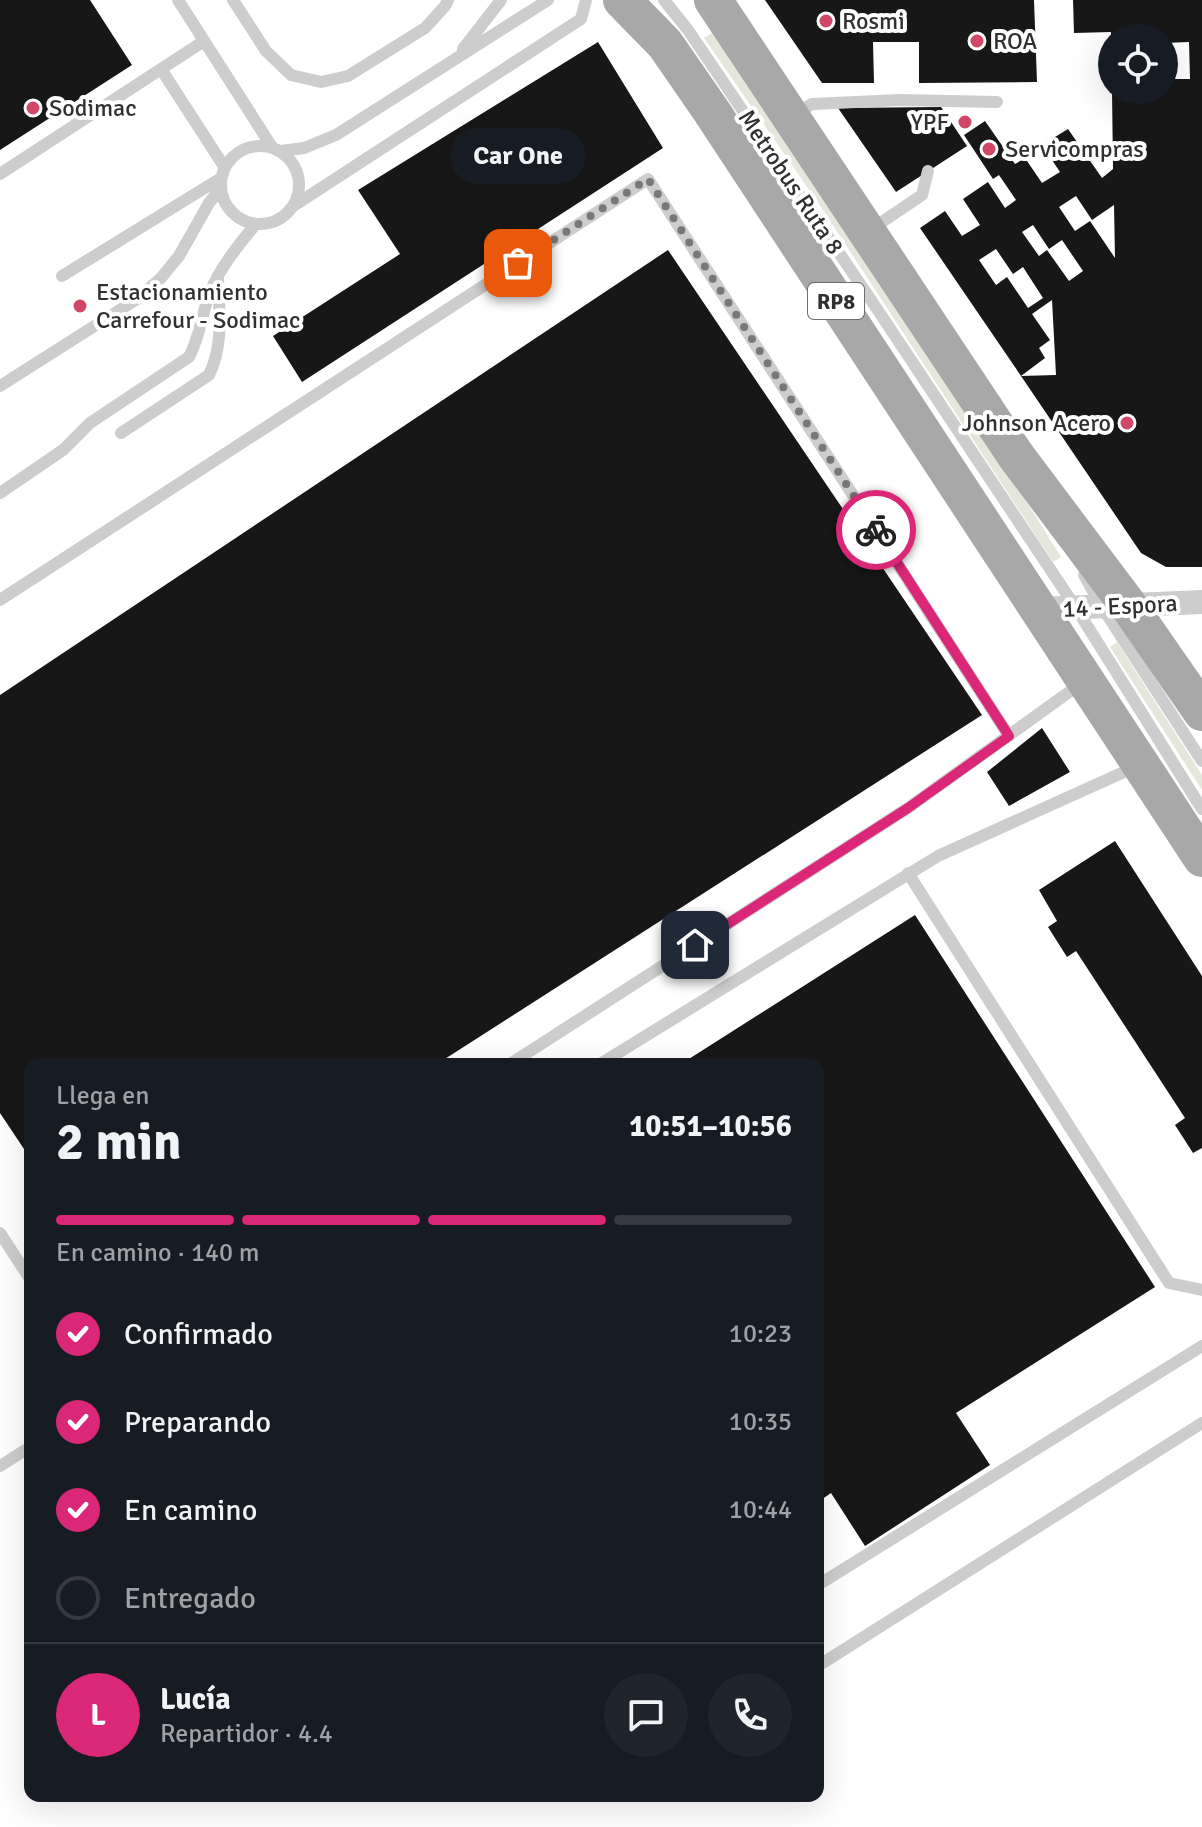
<!DOCTYPE html>
<html lang="es">
<head>
<meta charset="utf-8">
<style>
	:root { --surface:#171b24; --page:#20242c; --text:#f1f3f6; --muted:#9ea1a6; --line:#363941; --accent:#db2777 }
	body { margin:0; font-family:Signika,sans-serif; background:var(--page); color:var(--text); height:100vh; display:flex; flex-direction:column; font-size:30px; white-space:nowrap }
	* { box-sizing:border-box; margin:0 }
	p { font-size:26px; color:var(--muted) }
	.icon { flex:none; width:44px; height:44px; fill:none; stroke:currentColor; stroke-width:2; stroke-linecap:round; stroke-linejoin:round }
	.map { position:relative; flex:1; overflow:hidden }
	.side { position:absolute; left:24px; top:1058px; width:800px; height:744px; display:flex; flex-direction:column; background:var(--surface); border-radius:16px; box-shadow:0 8px 32px #0002 }
	.side>* { flex:none }
	.buttons { position:absolute; left:1098px; top:24px; display:grid; gap:16px }
	.buttons a { display:grid; place-items:center; width:80px; height:80px; border-radius:50%; background:var(--surface); box-shadow:0 8px 32px #0002; font-size:40px }
	.pin { position:absolute; display:grid; place-items:center; width:68px; height:68px; color:#fff; margin:-34px; border-radius:16px; box-shadow:0 4px 12px #0006 }
	.courier { position:absolute; display:grid; place-items:center; width:80px; height:80px; margin:-40px; border:6px solid #db2777; border-radius:50%; background:#fff; color:#222; box-shadow:0 2px 10px #0007 }
	.bubble { position:absolute; height:56px; border-radius:28px; background:var(--surface); box-shadow:0 8px 32px #0002; font-size:26px; font-weight:700; line-height:56px; text-align:center }
	.summary em { font-style:normal; font-weight:700 }
	.summary div { display:flex; flex-direction:column-reverse }
	.summary { display:flex; align-items:center; justify-content:space-between; height:136px; padding:0 32px }
	h1 { font-size:52px; font-weight:700; line-height:60px }
	.bar { display:grid; grid-template-columns:repeat(4,1fr); gap:12px 8px; align-content:center; height:96px; padding:0 32px }
	.bar i { height:10px; border-radius:6px; background:var(--line) }
	.bar .on { background:var(--accent) }
	.bar p { grid-column:span 4 }
	.line { display:flex; align-items:center; gap:20px; padding:0 32px; border-top:2px solid var(--line) }
	.line div { flex:1 }
	.round { display:grid; place-items:center; flex:none; width:84px; height:84px; border-radius:42px; background:var(--page) }
	ol { padding:0 32px; list-style:none }
	li { display:flex; align-items:center; gap:24px; height:88px }
	li p { margin-inline-start:auto }
	li .icon { padding:8px; border-radius:50%; background:var(--accent); color:#fff; stroke-width:4 }
	li:last-child { color:var(--muted) }
	li i { width:44px; height:44px; border:4px solid var(--line); border-radius:50% }
	.map>svg:first-child { display:block }
	.green { fill:#e4e8dc }
	.building { fill:#171717; fill-rule:evenodd }
	.lines { fill:none; stroke-linecap:round; stroke-linejoin:round }
	.service { stroke:#cdcdcd; stroke-width:12 }
	.minor { stroke:#cdcdcd; stroke-width:24 }
	.primary { stroke:#a8a8a8; stroke-width:38 }
	.done { stroke:#787878; stroke-width:8; stroke-dasharray:0 14.4 }
	.route { stroke:#db2777; stroke-width:10 }
	.poi-dot { fill:#d14768; stroke:#fff; stroke-width:3 }
	.labels { text-anchor:middle; dominant-baseline:central; stroke-width:8; stroke-linejoin:round; paint-order:stroke }
	.shield { fill:#fff; stroke:#6e6e6e; stroke-width:2 }
	.shield-label { font-size:22px; font-weight:bold; fill:#303030 }
	.poi-label { font-size:24px; fill:#303030; stroke:#fff; text-anchor:start }
	.street-label { font-size:24px; fill:#303030; stroke:#fff }
</style>
</head>
<body>
<div class="map">
<svg width="1202" height="1827" viewBox="0 0 1202 1827">
	<rect width="100%" height="100%" fill="#fff"/>
	<path class="green" d="M715 31 1002 462 1061 557 1053 562 821 207 704 38Z
		M1117 642 1202 775V790L1110 647Z"/>
	<path class="building" d="M0 0H90L132 65 0 150Z
		M765 0H1034L1037 82 919 83V42H873L874 83H822Z
		M1073 0H1202V567H1166L1141 553 1021 376 1056 375 1052 300 1032 314 1050 340 1039 348 1045 358 1021 376 920 228 945 211 962 236 980 225 963 199 988 182 1005 208 1016 200 999 175 993 179 964 135 985 121 1015 164 1025 158 1042 183 1060 172 1042 145 1068 129 1102 178 1113 169 1112 90H1164V79H1190L1189 42 1164 43V38H1111V32L1074 33ZM1076 196 1092 220 1114 205 1115 258 1090 221 1075 231 1059 207ZM1033 225 1049 249 1062 240 1083 271 1069 281 1047 250 1039 256 1022 232ZM996 249 1013 274 1023 267 1043 298 1028 308 1007 277 996 285 979 260Z
		M598 42 663 148 302 382 273 336 400 254 358 190Z
		M941 107 967 146 896 192 838 108Z
		M668 250 982 715 437 1064H30V1158L0 1113V695Z
		M1042 728 1070 772 1009 806 987 772Z
		M1115 841 1202 976V1148L1193 1153 1175 1125 1185 1118 1076 951 1067 957 1048 927 1057 921 1039 890Z
		M915 915 1155 1287 956 1413 990 1465 865 1546 831 1493 818 1502V1064H681Z"/>
	<g class="lines">
		<path class="service" d="M178 0 272 147
			M233 0 266 51 291 75 321 82 348 76 425 28 445 6 448 0
			M664 0 688 30 873 303 1076 608 1202 809
			M463 49 501 0
			M161 69 225 168
			M795 114 812 104 900 100 997 102
			M221 185a39 39 0 1 1 78 0a39 39 0 1 1-78 0Z
			M281 151 304 148 336 135 548 0
			M0 174 204 41
			M295 205 581 19 586 0
			M870 230 922 195 928 171
			M62 276 221 178
			M0 386 137 299 161 278 179 256 209 203 221 188
			M121 433 209 375C224 345 219 310 218 278
			M0 493 63 450 90 423 189 357C200 337 202 313 210 292 221 266 238 246 255 225
			M1084 575 1102 607 1202 761
			M0 600 648 179 1009 736
			M908 873 1169 1283 1202 1290
			M510 1064 908 808 1083 682
			M600 1064 938 856 1135 767
			M0 1233 30 1279
			M0 1466 30 1447
			M818 1585 1202 1346
			M818 1666 1202 1423"/>
		<path class="minor" d="M1039 609 1202 602"/>
		<path class="primary" d="M622 0 665 44 712 112 1202 858
			M713 0 1016 456 1128 605 1202 712"/>
	</g>
	<g class="lines">
		<path class="done" d="M518 263 648 179 876 530"/>
		<path class="route" d="M695 945 908 808 1009 736 876 530"/>
	</g>
	<g class="poi-dot">
		<circle cx="826" cy="21" r="8"/>
		<circle cx="977" cy="41" r="8"/>
		<circle cx="33" cy="108" r="8"/>
		<circle cx="965" cy="122" r="8"/>
		<circle cx="989" cy="149" r="8"/>
		<circle cx="80" cy="306" r="8"/>
		<circle cx="1127" cy="423" r="8"/>
	</g>
	<g class="labels">
		<rect class="shield" x="808" y="283" width="56" height="36" rx="6"/>
		<g class="shield-label">
			<text x="836" y="301">RP8</text>
		</g>
		<g class="poi-label">
			<text x="842" y="21">Rosmi</text>
			<text x="993" y="41">ROA</text>
			<text x="49" y="108">Sodimac</text>
			<text x="949" y="122" text-anchor="end">YPF</text>
			<text x="1005" y="149">Servicompras</text>
			<text x="96" y="292">Estacionamiento<tspan x="96" dy="28">Carrefour - Sodimac</tspan></text>
			<text x="1111" y="423" text-anchor="end">Johnson Acero</text>
		</g>
		<g class="street-label">
			<text transform="translate(791 182) rotate(56)">Metrobus Ruta 8</text>
			<text transform="translate(1120 606) rotate(-3)">14 - Espora</text>
		</g>
	</g>
</svg>
<div class="buttons">
<a><svg class="icon" aria-label="locate" viewBox="0 0 24 24"><circle cx="12" cy="12" r="6"/><path d="M12 2v4M12 18v4M2 12h4M18 12h4"/></svg></a>
</div>
<div class="pin" style="left:518px;top:263px;background:#ea580c"><svg class="icon" aria-label="bag" viewBox="0 0 24 24"><path d="M5 8h14l-1 12H6zM9 8a3 3 0 0 1 6 0"/></svg></div>
<div class="pin" style="left:695px;top:945px;background:#1f2937"><svg class="icon" aria-label="home" viewBox="0 0 24 24"><path d="M3 11l9-7 9 7M6 9v11h12V9"/></svg></div>
<div class="courier" style="left:876px;top:530px"><svg class="icon" aria-label="bike" viewBox="0 0 24 24"><circle cx="6" cy="16" r="4"/><circle cx="18" cy="16" r="4"/><path d="M6 16l4-8h5l3 8M10 8l3 8H6M13 5h3"/></svg></div>
<div class="bubble" style="left:450px;top:128px;width:136px">Car One</div>
<section class="side">
<div class="summary"><div><h1>2 min</h1><p>Llega en</p></div><em>10:51–10:56</em></div>
<div class="bar"><i class="on"></i><i class="on"></i><i class="on"></i><i></i><p>En camino · 140 m</p></div>
<ol>
<li><svg class="icon" aria-label="check" viewBox="0 0 24 24"><path d="M5 12l5 5 9-10"/></svg>Confirmado<p>10:23</p></li>
<li><svg class="icon" aria-label="check" viewBox="0 0 24 24"><path d="M5 12l5 5 9-10"/></svg>Preparando<p>10:35</p></li>
<li><svg class="icon" aria-label="check" viewBox="0 0 24 24"><path d="M5 12l5 5 9-10"/></svg>En camino<p>10:44</p></li>
<li><i></i>Entregado</li>
</ol>
<div class="line" style="height:144px"><b class="round" style="background:var(--accent);color:#fff">L</b><div><b>Lucía</b><p>Repartidor · 4.4</p></div><a class="round"><svg class="icon" aria-label="chat" viewBox="0 0 24 24"><path d="M4 5h16v11H9l-5 4z"/></svg></a><a class="round"><svg class="icon" aria-label="phone" viewBox="0 0 24 24"><path d="M5 4h4l2 5-3 2q2 4 5 5l2-3 5 2v4C11 20 4 13 5 4z"/></svg></a></div>
</section>
</div>
</body>
</html>
